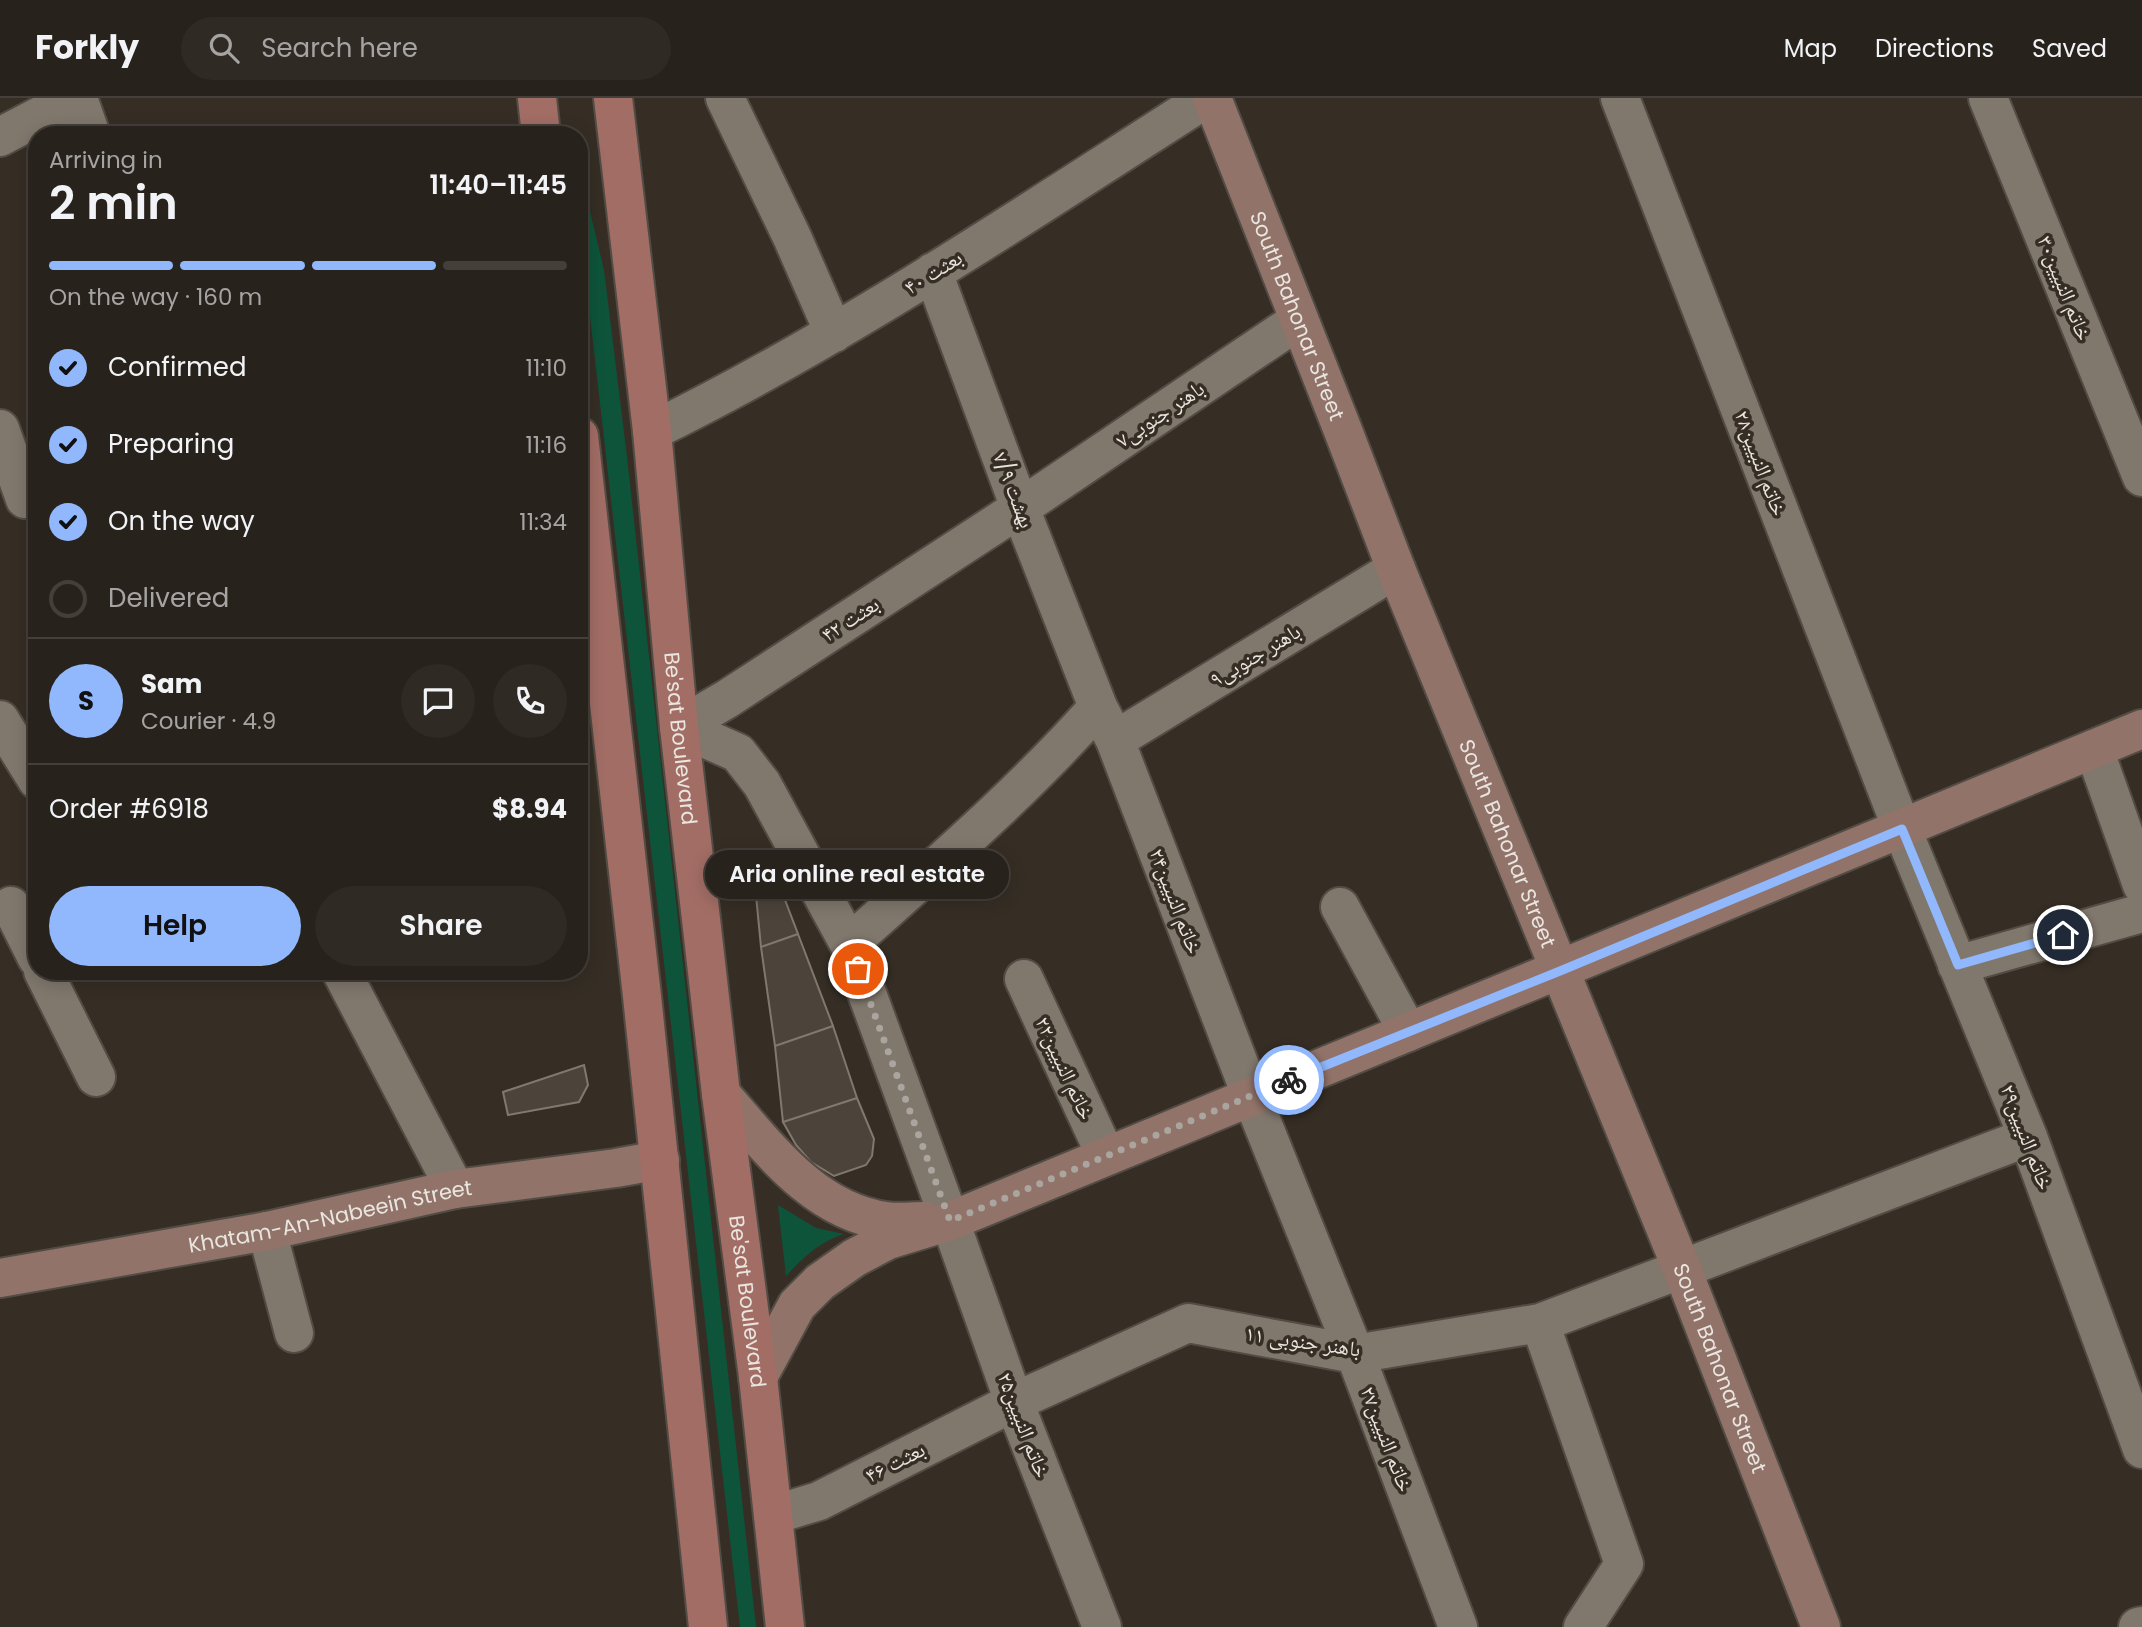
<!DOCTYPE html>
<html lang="en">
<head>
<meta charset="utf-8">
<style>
	:root { --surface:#28221c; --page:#302a25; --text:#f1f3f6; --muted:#a5a4a3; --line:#443f3b; --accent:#91b8fd }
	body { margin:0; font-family:Poppins,"Noto Naskh Arabic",sans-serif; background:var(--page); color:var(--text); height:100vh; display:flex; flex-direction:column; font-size:26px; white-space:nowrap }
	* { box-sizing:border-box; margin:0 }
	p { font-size:23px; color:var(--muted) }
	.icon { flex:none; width:38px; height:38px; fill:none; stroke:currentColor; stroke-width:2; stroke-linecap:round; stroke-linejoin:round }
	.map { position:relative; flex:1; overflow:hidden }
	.details { position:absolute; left:28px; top:28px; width:560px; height:854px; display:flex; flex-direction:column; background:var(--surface); border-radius:28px; box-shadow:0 4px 18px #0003,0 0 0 2px var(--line) }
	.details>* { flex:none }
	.pin { position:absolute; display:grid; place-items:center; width:60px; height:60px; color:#fff; margin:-30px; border:4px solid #fff; border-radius:50%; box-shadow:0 2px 7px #0007 }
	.courier { position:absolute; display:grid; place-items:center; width:70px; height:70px; margin:-35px; border:5px solid #91b8fd; border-radius:50%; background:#fff; color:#222; box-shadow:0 2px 9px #0007 }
	.bubble { position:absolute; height:49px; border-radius:24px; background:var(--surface); box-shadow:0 4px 18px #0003,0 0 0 2px var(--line); font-size:23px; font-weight:600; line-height:49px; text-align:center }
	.overview em { font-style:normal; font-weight:600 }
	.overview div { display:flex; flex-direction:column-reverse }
	.overview { display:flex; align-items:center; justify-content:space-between; height:119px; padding:0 21px }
	h1 { font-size:46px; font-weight:600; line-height:52px }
	.bar { display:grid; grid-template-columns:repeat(4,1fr); gap:10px 7px; align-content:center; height:84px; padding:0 21px }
	.bar i { height:9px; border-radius:5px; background:var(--line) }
	.bar .selected { background:var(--accent) }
	.bar p { grid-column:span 4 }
	.line { display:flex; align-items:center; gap:18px; padding:0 21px; border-top:2px solid var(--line) }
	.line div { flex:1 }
	.round { display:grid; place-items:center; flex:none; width:74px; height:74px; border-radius:37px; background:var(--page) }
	ol { padding:0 21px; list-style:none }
	li { display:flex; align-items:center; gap:21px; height:77px }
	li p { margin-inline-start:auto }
	li .icon { padding:7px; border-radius:50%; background:var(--accent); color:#111; stroke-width:4 }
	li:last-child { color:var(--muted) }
	li i { width:38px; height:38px; border:4px solid var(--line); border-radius:50% }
	.button { display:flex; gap:14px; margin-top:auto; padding:14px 21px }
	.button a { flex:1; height:80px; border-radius:42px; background:var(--accent); color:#111; font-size:28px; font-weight:600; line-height:80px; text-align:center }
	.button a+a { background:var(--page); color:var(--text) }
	header { display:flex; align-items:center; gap:42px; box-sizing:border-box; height:98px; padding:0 35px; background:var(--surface); border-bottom:2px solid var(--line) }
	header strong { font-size:33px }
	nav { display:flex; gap:38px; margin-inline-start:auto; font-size:24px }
	.search { width:490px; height:63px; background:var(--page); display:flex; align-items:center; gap:18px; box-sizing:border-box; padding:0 24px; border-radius:38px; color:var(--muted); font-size:26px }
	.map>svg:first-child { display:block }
	.green { fill:#0e543b }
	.building { fill:#4c443b; stroke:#81786e; stroke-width:2 }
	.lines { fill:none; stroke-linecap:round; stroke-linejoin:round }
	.street-casing { stroke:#524c44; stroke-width:42 }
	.secondary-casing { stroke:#524c44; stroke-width:42 }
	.primary-casing { stroke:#524c44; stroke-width:42 }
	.street { stroke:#80786d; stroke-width:38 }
	.secondary { stroke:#917369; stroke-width:38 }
	.primary { stroke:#a26d65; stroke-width:38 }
	.done { stroke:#aaa59e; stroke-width:7; stroke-dasharray:0 12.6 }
	.route { stroke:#91b8fd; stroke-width:9 }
	.labels { text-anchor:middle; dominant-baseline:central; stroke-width:7; stroke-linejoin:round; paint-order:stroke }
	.street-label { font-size:21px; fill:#e9e5df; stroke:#362e25 }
</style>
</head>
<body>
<header>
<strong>Forkly</strong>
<div class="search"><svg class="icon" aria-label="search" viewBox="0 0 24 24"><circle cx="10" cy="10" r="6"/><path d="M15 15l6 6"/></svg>Search here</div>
<nav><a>Map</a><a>Directions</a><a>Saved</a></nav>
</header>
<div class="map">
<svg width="2142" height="1529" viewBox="0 0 2142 1529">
	<rect width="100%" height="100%" fill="#362e25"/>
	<path class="green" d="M579 52 584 88 604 172 627 359 756 1529H740L579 122Z
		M778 1107 816 1130 844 1136C818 1145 805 1158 786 1178Z"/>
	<path class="building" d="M759 760 772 768 798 836 761 849 754 777V768Z
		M798 836 833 928 775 948 761 849Z
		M833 928 857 1000 783 1024 775 948Z
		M584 967 588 987 579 1004 508 1017 503 994Z
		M857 1000 874 1041 872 1058 866 1067 834 1078 811 1064 796 1047 783 1024Z"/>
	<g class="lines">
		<defs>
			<path id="street" d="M78 0 91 37
				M725 0 792 139 834 235
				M1620 0 1902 731 2028 1039 2142 1351
				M1988 0 2142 379
				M0 39 74 0
				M933 174 1020 410 1098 609 1115 642 1251 997 1355 1256 1458 1529
				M0 331 25 401
				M652 333C845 238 1025 116 1207 0
				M0 622 37 682
				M679 629 738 655 762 686 849 846 950 1123 1014 1304 1102 1529
				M679 629 727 601 1020 410 1299 222
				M1115 642 1396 471
				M2094 651 2142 787
				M11 808 37 860
				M1340 809 1408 934
				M849 846C934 770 1022 695 1098 609
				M1957 867 2142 815
				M43 873 96 979
				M341 873 455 1091
				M1024 881 1106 1058
				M267 1133 294 1235
				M1540 1225 1624 1466 1583 1529
				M773 1417 819 1403 1014 1304 1188 1225 1355 1256 1540 1225 2028 1039
				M2138 1529 2142 1528"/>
			<g id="secondary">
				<path id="s1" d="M1212 0 1342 330 1396 471 1682 1171 1821 1529"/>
				<path d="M721 996C767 1048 813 1113 886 1123 898 1125 911 1123 924 1123"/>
				<path id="s2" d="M0 1180 267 1133 455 1091 616 1070 660 1062"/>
				<path d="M758 1279 797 1207 820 1184 854 1160 888 1142 950 1123 2142 631"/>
			</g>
			<g id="primary">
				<path d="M537 0 541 37"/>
				<path id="s3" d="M613 0 652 333 679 629 721 996 758 1279 785 1529"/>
				<path d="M579 338 642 898 708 1529"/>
			</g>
		</defs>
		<use href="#street" class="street-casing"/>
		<use href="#secondary" class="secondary-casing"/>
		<use href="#primary" class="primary-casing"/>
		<use href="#street" class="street"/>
		<use href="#secondary" class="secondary"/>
		<use href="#primary" class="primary"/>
	</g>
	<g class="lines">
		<path class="done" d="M858 871 950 1123 1289 982"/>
		<path class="route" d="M1289 982 1560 873 1902 731 1958 867 2063 837"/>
	</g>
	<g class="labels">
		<g class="street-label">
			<text transform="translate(933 174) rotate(-32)">بعثت ۴۰</text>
			<text transform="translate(2065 190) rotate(68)">خاتم النبیین۳۰</text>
			<text stroke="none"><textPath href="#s1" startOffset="234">South Bahonar Street</textPath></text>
			<text transform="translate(1160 316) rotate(-34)">باهنر جنوبی۷</text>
			<text transform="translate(1761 365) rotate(69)">خاتم النبیین۲۸</text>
			<text transform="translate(1014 392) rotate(69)">بهشت ۷/۹</text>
			<text transform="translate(850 521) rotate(-33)">بعثت ۴۲</text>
			<text transform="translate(1255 557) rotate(-31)">باهنر جنوبی۹</text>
			<text stroke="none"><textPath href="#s3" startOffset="644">Be'sat Boulevard</textPath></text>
			<text stroke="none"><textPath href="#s1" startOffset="802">South Bahonar Street</textPath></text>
			<text transform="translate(1176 803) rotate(69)">خاتم النبیین۲۴</text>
			<text transform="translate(1065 970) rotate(65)">خاتم النبیین۲۲</text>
			<text transform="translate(2027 1039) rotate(69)">خاتم النبیین۲۹</text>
			<text stroke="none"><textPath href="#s2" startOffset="336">Khatam-An-Nabeein Street</textPath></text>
			<text stroke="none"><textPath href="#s3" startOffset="1211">Be'sat Boulevard</textPath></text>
			<text transform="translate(1303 1243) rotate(8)">باهنر جنوبی ۱۱</text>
			<text stroke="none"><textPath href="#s1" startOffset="1368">South Bahonar Street</textPath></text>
			<text transform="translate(1024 1327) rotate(69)">خاتم النبیین۲۵</text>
			<text transform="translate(1387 1341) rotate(69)">خاتم النبیین۲۷</text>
			<text transform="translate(895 1364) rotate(-27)">بعثت ۴۶</text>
		</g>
	</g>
</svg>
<div class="pin" style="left:858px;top:871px;background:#ea580c"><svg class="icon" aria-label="bag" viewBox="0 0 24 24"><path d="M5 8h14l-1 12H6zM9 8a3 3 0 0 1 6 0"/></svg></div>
<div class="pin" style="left:2063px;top:837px;background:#1f2937"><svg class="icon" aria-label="home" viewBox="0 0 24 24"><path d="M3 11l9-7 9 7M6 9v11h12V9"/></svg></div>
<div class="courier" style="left:1289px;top:982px"><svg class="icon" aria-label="bike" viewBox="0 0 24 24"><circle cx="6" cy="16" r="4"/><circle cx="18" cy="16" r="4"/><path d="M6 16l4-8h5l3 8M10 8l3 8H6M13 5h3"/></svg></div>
<div class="bubble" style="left:705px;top:752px;width:304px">Aria online real estate</div>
<section class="details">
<div class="overview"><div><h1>2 min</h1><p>Arriving in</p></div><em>11:40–11:45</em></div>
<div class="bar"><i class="selected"></i><i class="selected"></i><i class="selected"></i><i></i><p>On the way · 160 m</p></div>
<ol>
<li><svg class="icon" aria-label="check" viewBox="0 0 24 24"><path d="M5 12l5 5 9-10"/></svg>Confirmed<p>11:10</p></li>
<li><svg class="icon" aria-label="check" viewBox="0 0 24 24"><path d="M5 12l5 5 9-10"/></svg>Preparing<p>11:16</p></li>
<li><svg class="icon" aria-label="check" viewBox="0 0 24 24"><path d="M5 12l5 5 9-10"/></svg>On the way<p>11:34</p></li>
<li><i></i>Delivered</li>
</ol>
<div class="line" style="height:126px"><b class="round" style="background:var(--accent);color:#111">S</b><div><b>Sam</b><p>Courier · 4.9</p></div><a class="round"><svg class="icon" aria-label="chat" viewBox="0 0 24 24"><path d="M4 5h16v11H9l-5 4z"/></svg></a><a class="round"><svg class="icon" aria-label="phone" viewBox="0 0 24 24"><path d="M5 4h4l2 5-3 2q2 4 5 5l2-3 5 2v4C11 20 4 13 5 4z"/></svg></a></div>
<div class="line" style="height:91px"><div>Order #6918</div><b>$8.94</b></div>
<div class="button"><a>Help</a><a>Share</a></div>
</section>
</div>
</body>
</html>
